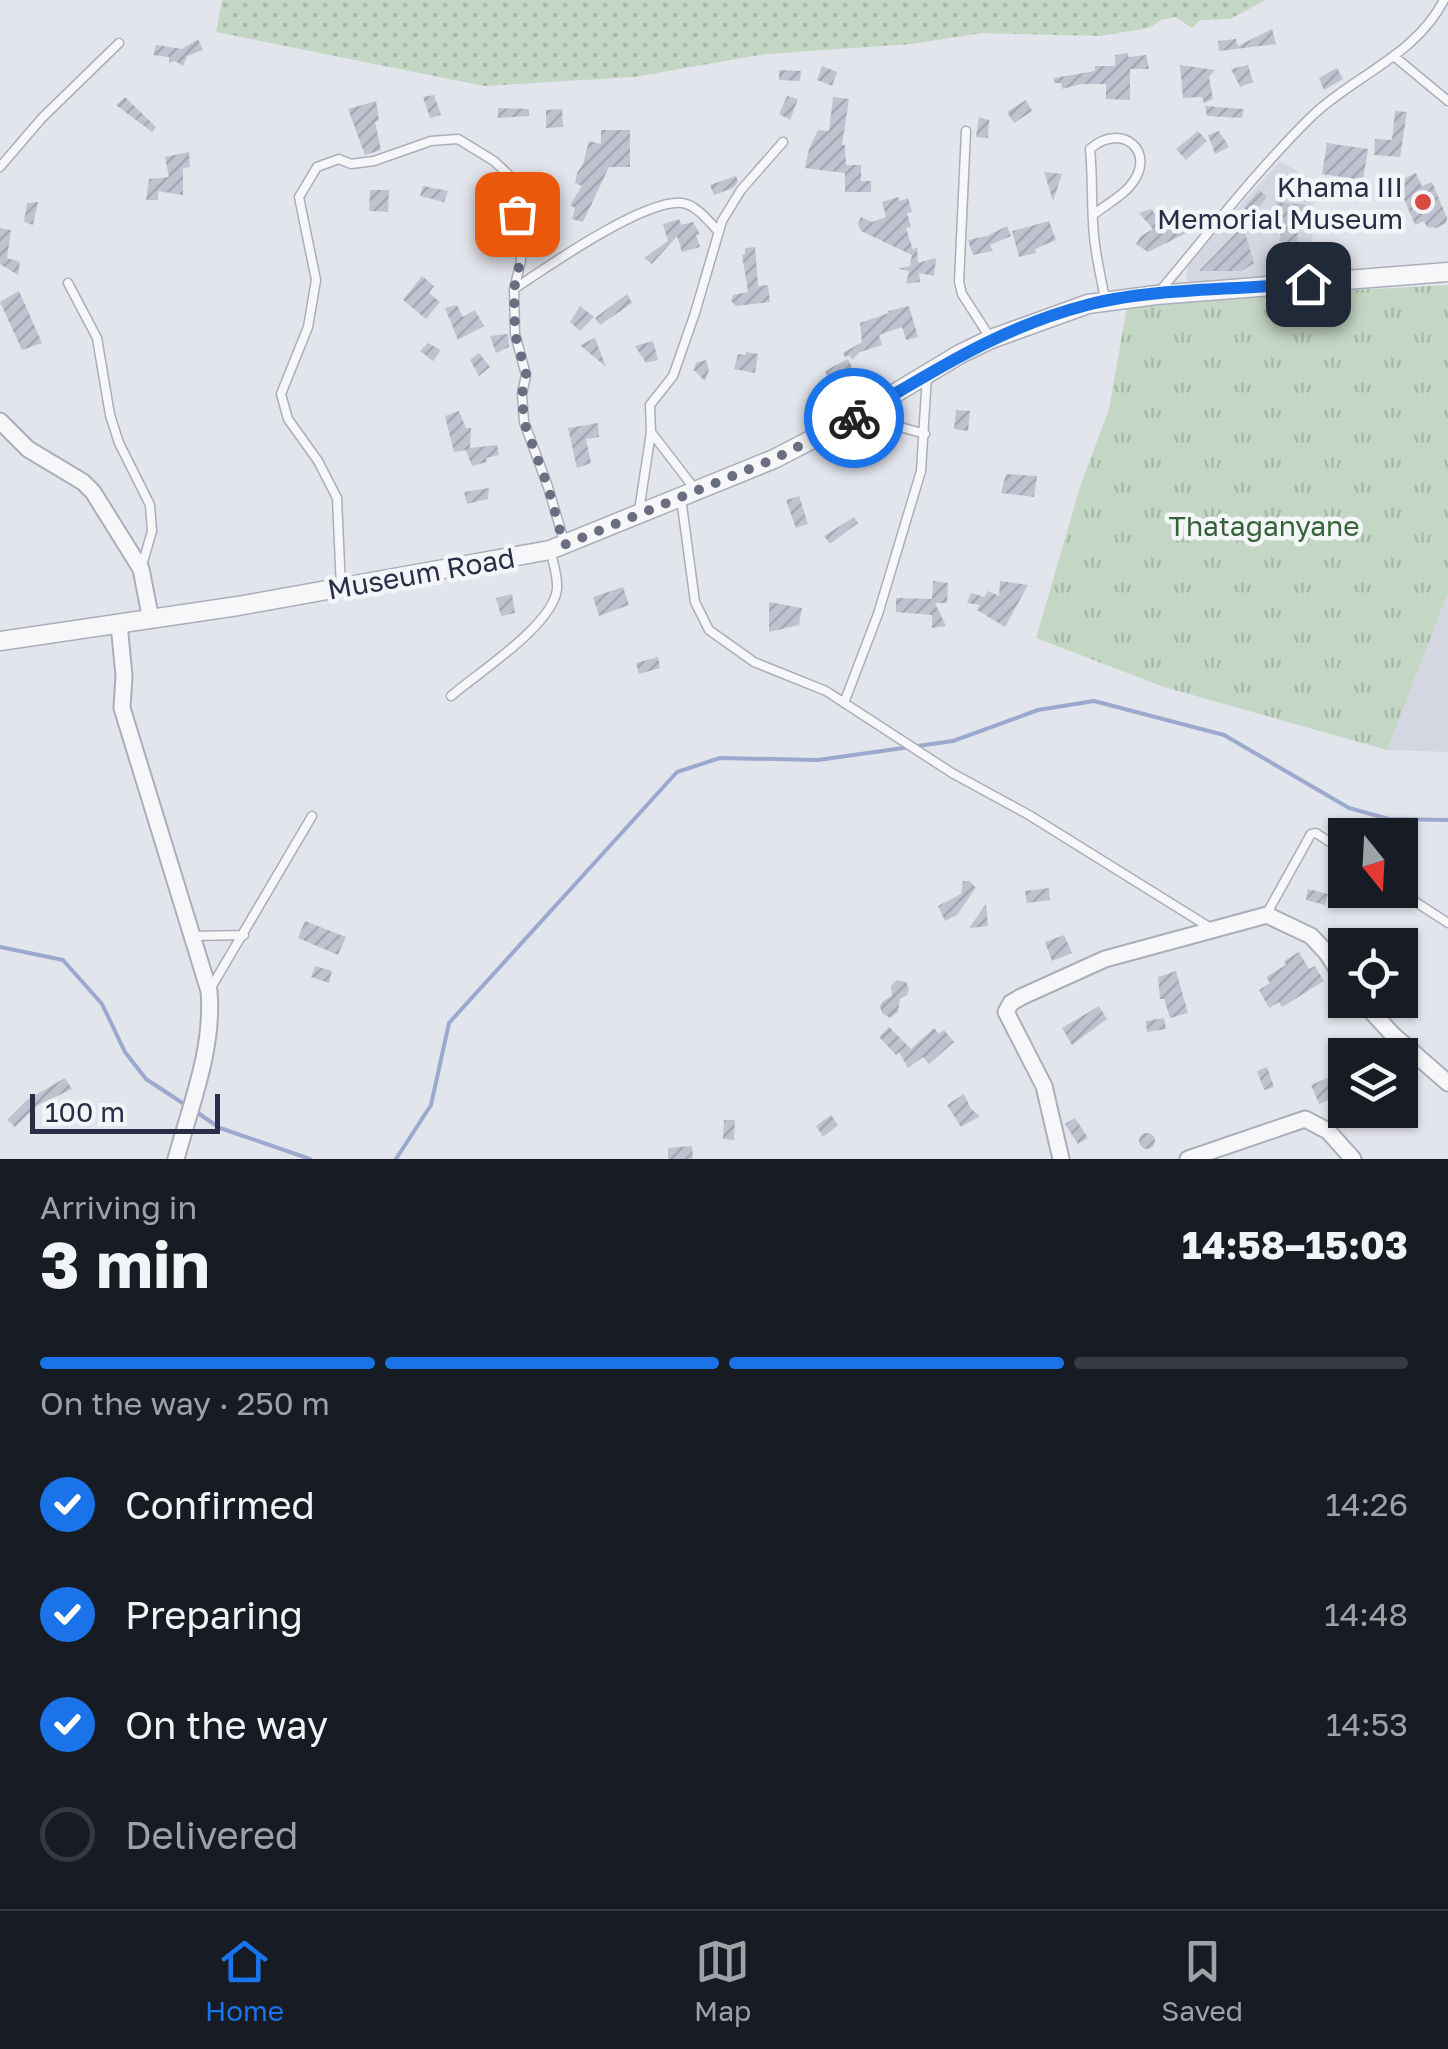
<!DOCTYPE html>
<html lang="en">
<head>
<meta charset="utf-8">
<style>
	:root { --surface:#171b24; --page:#20242c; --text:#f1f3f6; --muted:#9ea1a6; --line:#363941; --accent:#1a73e8 }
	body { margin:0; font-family:"Golos Text",sans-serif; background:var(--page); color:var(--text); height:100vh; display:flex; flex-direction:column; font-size:38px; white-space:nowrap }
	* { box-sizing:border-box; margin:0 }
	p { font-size:32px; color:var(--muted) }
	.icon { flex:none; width:55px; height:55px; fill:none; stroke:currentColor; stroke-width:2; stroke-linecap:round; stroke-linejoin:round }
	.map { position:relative; height:1159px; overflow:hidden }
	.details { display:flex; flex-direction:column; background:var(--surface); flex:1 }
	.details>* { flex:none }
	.needle { width:65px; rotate:162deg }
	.buttons { position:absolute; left:1328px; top:818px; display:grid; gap:20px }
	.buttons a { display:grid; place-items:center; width:90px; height:90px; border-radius:0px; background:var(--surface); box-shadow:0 2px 8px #0004; font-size:50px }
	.scale { position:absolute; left:30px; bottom:25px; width:190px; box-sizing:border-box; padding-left:10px; border:5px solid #292e46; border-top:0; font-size:28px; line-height:35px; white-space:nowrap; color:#292e46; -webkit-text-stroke:8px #f3f5f9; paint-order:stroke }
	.pin { position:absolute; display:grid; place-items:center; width:85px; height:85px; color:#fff; margin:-42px; border-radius:20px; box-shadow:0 5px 15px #0006 }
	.courier { position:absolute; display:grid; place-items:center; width:100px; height:100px; margin:-50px; border:8px solid #1a73e8; border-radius:50%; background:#fff; color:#222; box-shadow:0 2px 12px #0007 }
	.headline em { font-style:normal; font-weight:700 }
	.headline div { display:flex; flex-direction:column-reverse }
	.headline { display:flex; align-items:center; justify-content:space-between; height:170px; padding:0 40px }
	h1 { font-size:65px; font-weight:700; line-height:75px }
	.bar { display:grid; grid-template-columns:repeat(4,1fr); gap:15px 10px; align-content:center; height:120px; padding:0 40px }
	.bar i { height:12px; border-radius:8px; background:var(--line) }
	.bar .active { background:var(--accent) }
	.bar p { grid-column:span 4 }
	ol { padding:0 40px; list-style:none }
	li { display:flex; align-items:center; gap:30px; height:110px }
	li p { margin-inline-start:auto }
	li .icon { padding:10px; border-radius:50%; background:var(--accent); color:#fff; stroke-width:4 }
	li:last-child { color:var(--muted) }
	li i { width:55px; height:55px; border:5px solid var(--line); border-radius:50% }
	.menu { display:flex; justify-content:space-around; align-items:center; height:140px; border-top:2px solid var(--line); background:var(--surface); font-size:28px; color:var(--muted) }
	.menu a { display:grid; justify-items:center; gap:5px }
	.menu .active { color:var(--accent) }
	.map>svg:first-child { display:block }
	.built { fill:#d4d7e1 }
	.grass { fill:url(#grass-dots) }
	.park { fill:url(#park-tufts) }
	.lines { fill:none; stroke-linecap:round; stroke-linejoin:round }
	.stream { stroke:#9ca9ce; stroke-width:4 }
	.building { fill:url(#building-hatch) }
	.service-casing { stroke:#abaeba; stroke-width:11 }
	.minor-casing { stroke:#abaeba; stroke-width:19 }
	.tertiary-casing { stroke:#abaeba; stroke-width:21 }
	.service { stroke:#f7f7fa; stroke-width:8 }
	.minor { stroke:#f7f7fa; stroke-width:15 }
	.tertiary { stroke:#f7f7fa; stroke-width:18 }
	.done { stroke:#6a6e80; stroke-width:10; stroke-dasharray:0 18 }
	.route { stroke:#1a73e8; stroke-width:12 }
	.poi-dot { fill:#d94b41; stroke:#f3f5f9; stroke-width:4 }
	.labels { text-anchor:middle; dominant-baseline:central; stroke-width:9; stroke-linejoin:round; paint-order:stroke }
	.poi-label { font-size:28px; fill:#292e46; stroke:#f3f5f9; text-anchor:end }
	.park-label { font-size:28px; fill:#356337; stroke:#f3f5f9 }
	.street-label { font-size:28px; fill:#292e46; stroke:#f3f5f9 }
</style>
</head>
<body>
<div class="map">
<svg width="1448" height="1159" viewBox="0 0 1448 1159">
	<defs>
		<pattern id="grass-dots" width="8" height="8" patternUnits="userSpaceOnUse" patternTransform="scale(2.5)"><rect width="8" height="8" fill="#c4d7c4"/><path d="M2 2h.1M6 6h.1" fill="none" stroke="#a8b9aa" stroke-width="1.8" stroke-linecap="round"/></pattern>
		<pattern id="park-tufts" width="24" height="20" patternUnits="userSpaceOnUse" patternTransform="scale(2.5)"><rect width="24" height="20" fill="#c4d7c4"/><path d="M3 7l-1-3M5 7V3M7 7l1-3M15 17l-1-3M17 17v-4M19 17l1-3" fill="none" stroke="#a8b9aa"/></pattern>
		<pattern id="building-hatch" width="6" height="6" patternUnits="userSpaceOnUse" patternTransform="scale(2.5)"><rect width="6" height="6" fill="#c0c2d0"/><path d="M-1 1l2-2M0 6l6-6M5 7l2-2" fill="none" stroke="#a5a7b4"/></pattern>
	</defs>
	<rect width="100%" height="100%" fill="#e3e5ec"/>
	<path class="built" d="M1280 161 1314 181 1312 242 1360 272 1187 283V265Z
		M1448 593V752L1387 750Z"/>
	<path class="grass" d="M222 0H1266L1230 19 1200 20 1192 28 1176 17 1161 20 1149 28 1100 36 981 33 912 44 766 54 634 77 484 86 216 32Z"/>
	<path class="park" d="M1448 285V593L1387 750 1164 687 1036 638 1080 487 1109 409 1127 307 1193 299Z"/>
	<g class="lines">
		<path class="stream" d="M0 947 63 960 102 1004 125 1052 146 1079 187 1106
			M195 1111 220 1128 310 1159
			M396 1159 431 1105 449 1023 677 772 720 758 818 760 953 741 1038 710 1094 701 1224 735 1349 808 1389 819 1448 820"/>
	</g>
	<path class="building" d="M1272 29 1276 44 1219 51 1218 41 1236 39 1238 46Z
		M198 39 203 50 187 56 183 66 175 61 169 63V57L153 55 156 45 182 49Z
		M1128 53V57L1146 55 1149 69H1130V100L1106 99V84H1081L1062 89 1061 83H1054V78L1095 71V66H1115V55Z
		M1180 65 1215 70 1209 77 1213 99 1204 103 1202 97 1183 98Z
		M1248 65 1253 82 1240 87 1231 69Z
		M822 66 837 72 832 86 817 80Z
		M1337 68 1343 79 1324 90 1319 78Z
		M779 70 801 71 800 81 779 80Z
		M434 95 441 115 430 118 423 97Z
		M787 96 798 99 790 120 779 114Z
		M125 97 156 127 152 132 116 105Z
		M833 97 849 99 842 145H845L846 165H861V181H871V192H845V173L805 168 809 149 818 130 829 131Z
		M1026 100 1032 111 1014 123 1007 112Z
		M376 101 379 120 375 122 381 150 365 155 348 109Z
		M1205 106 1244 109 1242 118 1207 116Z
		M498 108 529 109V116L498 118Z
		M562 109 563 127 546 128V110Z
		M1395 111 1407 112 1400 157 1374 155 1375 139 1392 140Z
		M979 117 989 120 988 138 976 137Z
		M601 130H630V167H609L583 222 572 219 575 208 570 205 582 186 575 183 577 173 583 164 589 141 601 144Z
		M1198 131 1207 141 1186 160 1176 149Z
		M1219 131 1229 147 1215 154 1208 135Z
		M1327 143 1368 149 1363 180 1322 174Z
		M189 152 190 167 183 168V195L158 191V200H146L149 179 169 177 165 157Z
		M1044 172 1062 174 1053 201Z
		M1416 173 1422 186 1432 182 1447 218 1446 223 1436 228 1427 227 1424 221 1415 225 1397 182Z
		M736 176 738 182 733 188 714 195 710 185Z
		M423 186 448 191 444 202 420 196Z
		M370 190H389L388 212 369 211Z
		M1259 190 1267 197 1253 215 1244 208Z
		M898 197 900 201 908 198 912 212 907 213 911 227 906 228 913 250 917 247 918 263 936 258 934 276 919 273 920 282 906 284 909 271 898 269 910 266 912 255 861 231 858 224 861 217 872 222 886 217 882 202Z
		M38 202 33 225 24 222 27 203Z
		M1276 202 1307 205 1306 215 1300 214 1297 243 1280 241 1282 222 1274 221Z
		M1151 209 1167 229 1205 217 1207 223 1148 252 1136 244 1141 236 1153 229 1139 213Z
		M679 219 681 225 693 222 700 234 696 235 700 247 682 252 677 236 652 264 644 258 668 241 663 224Z
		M1049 221 1056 240 1035 249 1036 253 1019 257 1012 231Z
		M1007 226 1011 236 990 245 993 251 973 255 968 240 987 236Z
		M1243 226 1254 263 1242 271H1199Z
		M0 228 11 230 7 258 20 262 18 275 0 264Z
		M755 247 758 286 768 285 770 302 736 306 731 301 733 295 748 292 742 255 745 254V248Z
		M422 276 434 286 429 293 440 302 426 319 403 300Z
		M19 291 42 343 22 350 0 302Z
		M627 294 632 303 600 325 595 318Z
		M457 305 463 317 475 310 484 326 458 340 445 308Z
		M580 306 594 317 580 331 570 322Z
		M909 306 918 337 906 340 902 327 879 335 882 345 860 352 852 360 850 356 845 357 843 353 862 342 860 323 889 313 888 311Z
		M508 334 509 347 496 353 490 336Z
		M595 338 606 367 580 345Z
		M653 341 658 360 646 363 635 346Z
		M428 343 441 350 433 361 420 351Z
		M746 352 758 354 755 373 734 369 738 354 745 355Z
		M479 353 490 367 479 376 470 360Z
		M848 359 856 376 832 387 825 371Z
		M706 360 709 370 705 381 694 370 696 363Z
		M956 410 970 411 968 431 954 429Z
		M459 411 466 428H471L470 448 497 445 499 455 486 458 487 462 472 466 466 450 454 452 445 416Z
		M598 423 599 437 586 439 591 463 577 468 568 428Z
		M1006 474 1037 476 1034 497 1001 493Z
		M489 488 488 499 467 504 464 492Z
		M799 496 808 524 796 528 786 500Z
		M854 517 858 523 830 544 824 536Z
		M933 581 948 583 947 603H935L946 626 932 628V615L896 612V598L932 599Z
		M1000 581 1028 585 1005 627 977 610 980 605 967 603 971 593 984 597 988 591 999 596Z
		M623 587 629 605 599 616 593 597Z
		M512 594 515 613 501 616 496 598Z
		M769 602 802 608 799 625 769 632Z
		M658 657 660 668 639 674 636 663Z
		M963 881H970L975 887 977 886 957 915 945 921 938 906 961 894Z
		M1049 888 1050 900 1027 903 1025 891Z
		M1308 889 1328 894 1325 905 1306 900Z
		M986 904 988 926 969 928Z
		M305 921 346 937 338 955 298 938Z
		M1064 935 1072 953 1052 961 1045 942Z
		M1299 952 1309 969 1315 966 1324 981 1282 1007 1279 1002 1269 1008 1259 990 1270 983 1266 977 1286 965 1284 961Z
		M315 966 332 971 329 983 311 977Z
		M1176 971 1188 1013 1170 1018 1164 999H1160L1158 977Z
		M897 980 906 982 909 989 907 995 900 999 898 1012 890 1018 882 1013 880 1006 883 1001 892 996 891 986Z
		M1099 1006 1107 1019 1072 1045 1062 1028Z
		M1164 1018 1166 1029 1147 1032 1146 1021Z
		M889 1027 911 1049 934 1028 939 1034 944 1030 954 1042 929 1064 923 1057 908 1068 899 1052 896 1055 879 1037Z
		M1368 1044 1372 1045 1390 1055H1348Z
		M1340 1048 1345 1049V1093L1319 1104 1311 1085 1343 1071 1331 1057 1333 1052Z
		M1267 1067 1274 1087 1264 1090 1257 1071Z
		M65 1078 72 1089 36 1106 15 1127 7 1120 27 1100Z
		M964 1094 971 1109 980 1116 961 1127 947 1105Z
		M831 1115 838 1125 823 1137 816 1126Z
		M1075 1118 1088 1138 1078 1144 1065 1124Z
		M724 1120H735L734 1140 723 1139Z
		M1139 1141a8 8 0 1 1 16 0a8 8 0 1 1-16 0Z
		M692 1146 693 1159H668V1148Z"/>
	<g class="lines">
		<defs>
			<path id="service" d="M1395 57 1448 101
				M966 131 959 282 962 294 991 339
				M0 167 42 118 119 43
				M1093 215C1104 206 1121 197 1130 186 1159 152 1121 121 1090 149 1093 178 1091 207 1094 236 1096 257 1101 278 1105 299
				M68 283 97 338 110 415 119 443 150 505 152 531 141 569
				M514 289C547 267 644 199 682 203 697 205 709 222 719 232
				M1159 292C1209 233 1257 170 1312 116 1355 75 1415 56 1444 0
				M862 416 925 434
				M651 432 694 488
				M681 498 695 602 709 630 754 662 826 691 952 773 1029 815 1209 927
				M639 511 651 432 650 405 673 376 695 313 722 221 741 190 783 142
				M341 588 337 498 318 461 288 419 281 394 308 327 316 280 299 197 317 167 339 159 351 164 374 161 431 141 458 139 494 161 508 174 517 214 521 261 514 289 515 334 526 375 522 394 524 422 548 487 564 541
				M451 696C479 672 553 625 557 589 558 576 553 562 550 550
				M844 703 878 614 921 471 927 375
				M1397 890 1448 923
				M1267 913 1311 834 1316 833 1345 852
				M194 936 244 935
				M209 991 312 816"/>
			<path id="minor" d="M0 421 28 449 83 482 93 492 141 569 151 620
				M119 624 124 676 122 708 209 991C214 1048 191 1104 176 1159
				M1361 1000 1393 1035 1448 1083
				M1061 1159 1044 1086 1006 1012 1011 1003 1021 997 1105 959 1267 915 1311 936 1326 952 1345 981
				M1188 1159 1305 1119 1328 1131 1353 1159"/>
			<path id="tertiary" d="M0 641 238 606 550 550 774 459 859 415 960 354 991 339 1088 304 1156 295 1448 272"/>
		</defs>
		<use href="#service" class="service-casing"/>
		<use href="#minor" class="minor-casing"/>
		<use href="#tertiary" class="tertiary-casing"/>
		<use href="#service" class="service"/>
		<use href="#minor" class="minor"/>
		<use href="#tertiary" class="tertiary"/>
	</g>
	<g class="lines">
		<path class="done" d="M517 214 520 262 514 289 515 334 526 374 522 394 524 422 548 487 564 545 774 459 854 418"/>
		<path class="route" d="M854 418C933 372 998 328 1087 305 1153 288 1239 289 1308 284"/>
	</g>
	<circle class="poi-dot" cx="1423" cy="202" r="10"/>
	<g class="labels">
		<g class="poi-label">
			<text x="1403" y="186">Khama III<tspan x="1403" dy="32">Memorial Museum</tspan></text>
		</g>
		<g class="park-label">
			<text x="1264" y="525">Thataganyane</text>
		</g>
		<g class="street-label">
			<text transform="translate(421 573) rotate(-10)">Museum Road</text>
		</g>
	</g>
</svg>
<div class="buttons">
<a><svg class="needle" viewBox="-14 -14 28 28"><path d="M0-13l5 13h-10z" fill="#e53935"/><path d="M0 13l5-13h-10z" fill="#9ea1a6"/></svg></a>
<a><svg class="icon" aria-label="locate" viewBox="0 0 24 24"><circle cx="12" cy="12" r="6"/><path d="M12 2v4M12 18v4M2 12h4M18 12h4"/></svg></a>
<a><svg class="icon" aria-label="layers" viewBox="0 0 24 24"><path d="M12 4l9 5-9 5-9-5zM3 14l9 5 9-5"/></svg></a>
</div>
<div class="scale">100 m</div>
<div class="pin" style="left:517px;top:214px;background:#ea580c"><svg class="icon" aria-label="bag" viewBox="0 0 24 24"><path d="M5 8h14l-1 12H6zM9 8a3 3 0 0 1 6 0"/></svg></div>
<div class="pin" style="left:1308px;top:284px;background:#1f2937"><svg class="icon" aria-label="home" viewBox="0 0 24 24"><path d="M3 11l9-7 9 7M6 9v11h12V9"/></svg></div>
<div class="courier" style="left:854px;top:418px"><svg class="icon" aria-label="bike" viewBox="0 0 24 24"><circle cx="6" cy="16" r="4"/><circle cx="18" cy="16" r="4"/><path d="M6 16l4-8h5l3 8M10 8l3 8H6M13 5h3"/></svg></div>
</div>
<section class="details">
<div class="headline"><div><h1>3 min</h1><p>Arriving in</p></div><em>14:58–15:03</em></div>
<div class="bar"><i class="active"></i><i class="active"></i><i class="active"></i><i></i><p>On the way · 250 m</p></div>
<ol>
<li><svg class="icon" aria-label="check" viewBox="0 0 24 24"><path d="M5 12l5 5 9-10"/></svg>Confirmed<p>14:26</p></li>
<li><svg class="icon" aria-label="check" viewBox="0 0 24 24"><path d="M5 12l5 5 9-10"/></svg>Preparing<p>14:48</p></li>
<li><svg class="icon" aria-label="check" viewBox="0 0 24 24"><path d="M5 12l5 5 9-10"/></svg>On the way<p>14:53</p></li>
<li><i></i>Delivered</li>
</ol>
</section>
<nav class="menu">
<a class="active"><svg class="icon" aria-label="home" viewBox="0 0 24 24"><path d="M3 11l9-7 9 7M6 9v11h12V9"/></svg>Home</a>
<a><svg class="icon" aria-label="map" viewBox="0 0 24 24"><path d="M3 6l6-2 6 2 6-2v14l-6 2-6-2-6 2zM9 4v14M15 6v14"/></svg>Map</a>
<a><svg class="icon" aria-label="saved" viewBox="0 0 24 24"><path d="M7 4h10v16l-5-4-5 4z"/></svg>Saved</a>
</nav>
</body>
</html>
